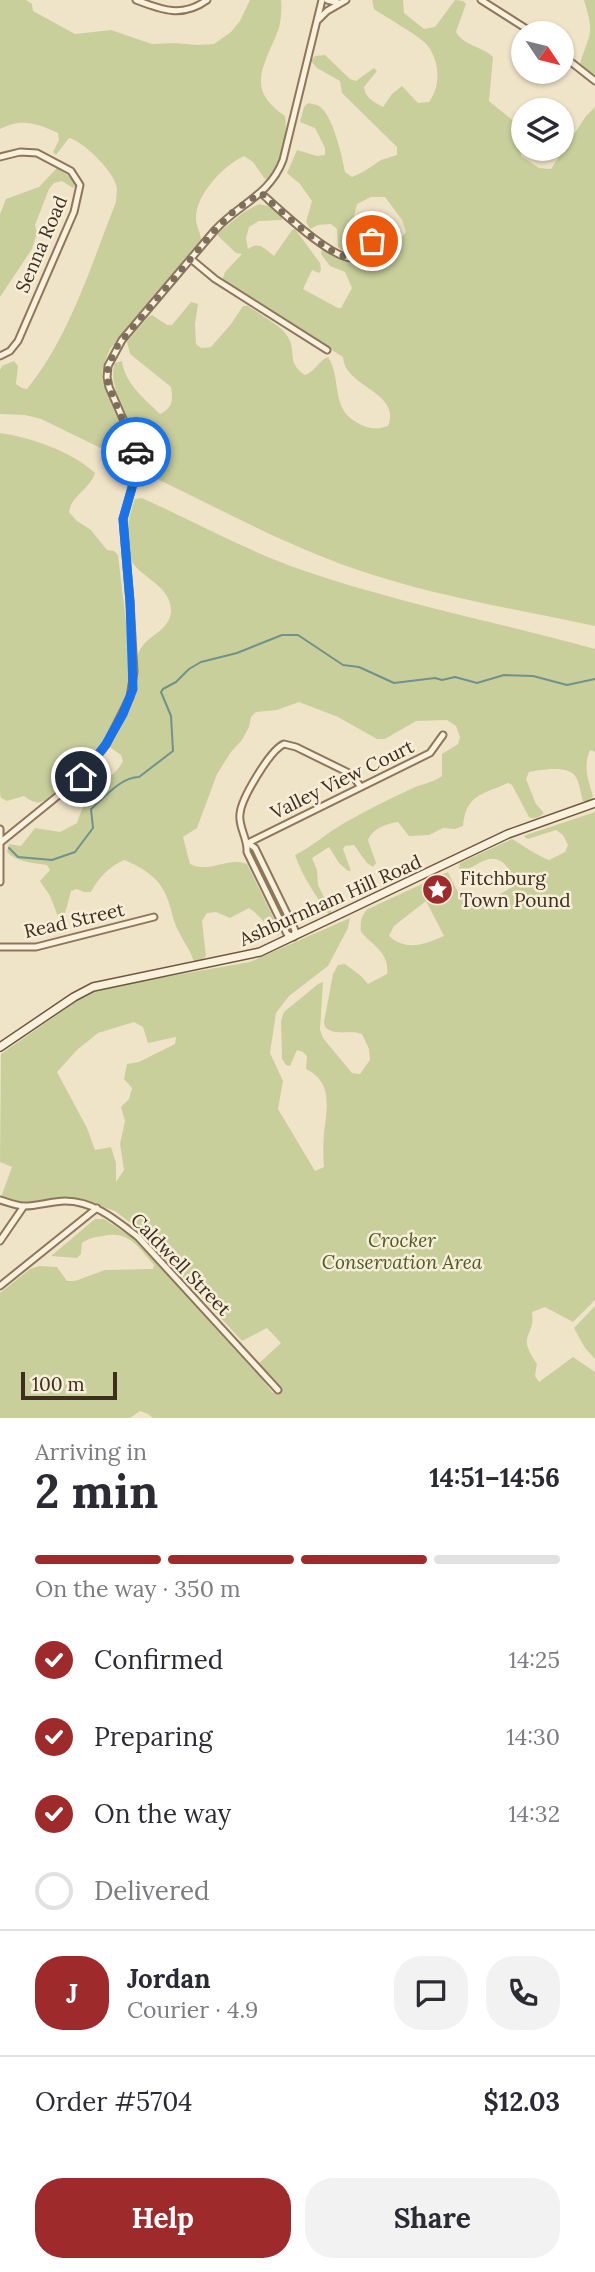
<!DOCTYPE html>
<html lang="en">
<head>
<meta charset="utf-8">
<style>
	:root { --surface:#fff; --page:#f2f2f3; --text:#2b2b33; --muted:#7c7c81; --line:#e1e1e2; --accent:#9e2a2b }
	body { margin:0; font-family:Lora,serif; background:var(--page); color:var(--text); height:100vh; display:flex; flex-direction:column; font-size:26px; white-space:nowrap }
	* { box-sizing:border-box; margin:0 }
	p { font-size:23px; color:var(--muted) }
	.icon { flex:none; width:38px; height:38px; fill:none; stroke:currentColor; stroke-width:2; stroke-linecap:round; stroke-linejoin:round }
	.map { position:relative; height:1418px; overflow:hidden }
	.panel { display:flex; flex-direction:column; background:var(--surface); flex:1 }
	.panel>* { flex:none }
	.needle { width:46px; rotate:125deg }
	.fabs { position:absolute; left:511px; top:21px; display:grid; gap:14px }
	.fabs a { display:grid; place-items:center; width:63px; height:63px; border-radius:50%; background:var(--surface); box-shadow:0 2px 5px #0004; font-size:35px }
	.scale { position:absolute; left:21px; bottom:18px; width:96px; box-sizing:border-box; padding-left:7px; border:4px solid #3d2e20; border-top:0; font-size:19px; line-height:24px; white-space:nowrap; color:#3d2e20; -webkit-text-stroke:5px #f7eed8; paint-order:stroke }
	.pin { position:absolute; display:grid; place-items:center; width:60px; height:60px; color:#fff; margin:-30px; border:4px solid #fff; border-radius:50%; box-shadow:0 2px 7px #0007 }
	.courier { position:absolute; display:grid; place-items:center; width:70px; height:70px; margin:-35px; border:5px solid #1a73e8; border-radius:50%; background:#fff; color:#222; box-shadow:0 2px 9px #0007 }
	.overview em { font-style:normal; font-weight:700 }
	.overview div { display:flex; flex-direction:column-reverse }
	.overview { display:flex; align-items:center; justify-content:space-between; height:119px; padding:0 35px }
	h1 { font-size:46px; font-weight:700; line-height:52px }
	.bar { display:grid; grid-template-columns:repeat(4,1fr); gap:10px 7px; align-content:center; height:84px; padding:0 35px }
	.bar i { height:9px; border-radius:5px; background:var(--line) }
	.bar .current { background:var(--accent) }
	.bar p { grid-column:span 4 }
	.line { display:flex; align-items:center; gap:18px; padding:0 35px; border-top:2px solid var(--line) }
	.line div { flex:1 }
	.round { display:grid; place-items:center; flex:none; width:74px; height:74px; border-radius:28px; background:var(--page) }
	ol { padding:0 35px; list-style:none }
	li { display:flex; align-items:center; gap:21px; height:77px }
	li p { margin-inline-start:auto }
	li .icon { padding:7px; border-radius:50%; background:var(--accent); color:#fff; stroke-width:4 }
	li:last-child { color:var(--muted) }
	li i { width:38px; height:38px; border:4px solid var(--line); border-radius:50% }
	.primary-button { display:flex; gap:14px; margin-top:auto; padding:14px 35px }
	.primary-button a { flex:1; height:80px; border-radius:28px; background:var(--accent); color:#fff; font-size:28px; font-weight:700; line-height:80px; text-align:center }
	.primary-button a+a { background:var(--page); color:var(--text) }
	.map>svg:first-child { display:block }
	.green { fill:#c9cf9b; fill-rule:evenodd }
	.lines { fill:none; stroke-linecap:round; stroke-linejoin:round }
	.stream { stroke:#6f938a; stroke-width:2 }
	.street-casing { stroke:#8d765c; stroke-width:9 }
	.secondary-casing { stroke:#6f573f; stroke-width:10 }
	.street { stroke:#faf1dc; stroke-width:5 }
	.secondary { stroke:#faf1dc; stroke-width:7 }
	.done { stroke:#7c6e5b; stroke-width:7; stroke-dasharray:0 12.6 }
	.route { stroke:#1a73e8; stroke-width:9 }
	.labels { text-anchor:middle; dominant-baseline:central; stroke-width:5; stroke-linejoin:round; paint-order:stroke }
	.street-label { font-size:19px; fill:#3d2e20; stroke:#f7eed8 }
	.poi-label { font-size:19px; fill:#3d2e20; stroke:#f7eed8; text-anchor:start }
	.park-label { font-size:19px; font-style:italic; fill:#4d5a26; stroke:#f7eed8 }
</style>
</head>
<body>
<div class="map">
<svg width="595" height="1418" viewBox="0 0 595 1418">
	<rect width="100%" height="100%" fill="#f0e4c8"/>
	<path class="green" d="M0 0H26L32 4 33 11 75 34 111 30 152 44 174 43 197 45 214 44 231 32 240 21 250 0H281C282 9 281 20 279 28 266 64 243 88 285 116 288 137 282 163 270 180L265 179 253 162 244 156C224 165 195 195 196 219 196 226 201 233 201 240L110 349 103 366 102 379 122 422 130 448 126 455 111 453 41 419 25 415 0 414V370L2 366 14 361 18 366 16 384 22 388 27 389C70 336 91 265 116 202 116 197 118 189 116 185 113 171 83 141 69 138L56 155 53 152 59 140 58 133C35 123 23 118 0 129Z
		M372 0H403L404 13 424 29 435 27 455 0 463 1 466 4 456 32C464 46 482 46 493 57L489 101 522 128 521 156 539 168 551 169 586 116 595 107V626C515 609 433 596 355 569 285 545 218 508 151 476L144 468C139 442 105 386 115 363L122 361C125 384 145 399 160 414 173 407 173 401 171 387L130 354 127 342 148 317 152 315 167 325H172L191 302 198 304 195 324 196 344 201 348 211 347 231 324 243 306H248C259 314 282 326 288 337 297 352 286 363 305 375 316 371 318 361 328 357 342 378 330 407 356 422 367 429 376 430 388 426 402 392 344 387 343 357L222 281 225 272 242 254 236 253 218 236V233L244 212 259 204 268 206 282 217V220L259 221 249 227 246 238 248 249C259 241 264 248 274 256L292 230 295 229 320 263 321 270 319 273 312 270 303 289 338 308H341L352 288 345 272 330 266 321 254 322 249 352 262 361 260 398 241 406 232 402 220 385 197H371L357 204C356 210 353 217 354 222 355 235 363 242 354 254H347L338 247 337 229 331 224 318 225 310 229 306 222 312 201 300 184 287 173 297 150 317 156 325 155V148L315 128 300 122 304 107 308 103C311 104 316 104 319 106 333 115 342 156 345 172L352 177 363 172 381 160 397 155V147L342 93 340 81 317 68 311 61 315 56 325 55 350 79 356 81 374 68 377 71 364 87C365 98 374 102 383 107L392 94 402 86 418 103 429 102C441 86 440 63 428 46 422 37 385 17 374 9Z
		M584 0H595V75L580 64C590 30 595 37 584 0Z
		M57 168 73 179 75 186 73 188 62 181 54 183 49 189 35 225 37 233 32 249 0 297V214L6 199 39 187Z
		M0 433C30 437 73 452 95 473 90 489 72 495 69 512L77 521 91 530 107 550 114 551 118 555C121 580 124 605 127 630 129 646 132 662 131 678 129 717 90 767 60 789 44 800 41 809 24 796L7 801 1 798 0 793Z
		M142 498C195 522 247 551 302 570 398 603 497 622 595 649V752L590 750C583 767 588 779 593 796L589 802 583 801C581 795 580 786 577 779 570 764 543 770 529 772L526 779 536 804 544 813C540 817 535 820 529 817L512 785 508 783C482 795 466 794 463 826L455 829 443 828 429 835 409 836 398 822C386 824 373 828 368 840L376 863 373 867 367 863 354 845 345 846 343 849 351 871H348L339 863 329 847 312 858 317 870 318 885 332 913 329 915C316 896 302 876 295 855 313 846 328 832 346 822 367 810 389 799 411 789 421 784 433 783 442 776V754L458 744 460 737 456 726 447 720 416 721 385 739H377L338 717 299 702 277 710 256 712 251 717 249 727 242 740 231 752 217 774 197 828 183 837 190 864C210 874 227 856 247 864L280 931 279 935C267 928 261 916 249 908L230 918 216 912 207 913 202 921 206 956 200 962H194C191 951 184 943 179 932 173 922 172 911 168 900 161 879 144 868 124 860 109 867 99 877 91 892H84L77 889 71 891 63 921 59 919 50 896 40 881 50 870 47 865C34 863 16 862 7 852L9 844 21 846 35 828 60 832 77 823C81 809 89 795 100 785 109 776 117 773 123 761L121 755 111 748 110 745C120 725 131 706 136 685 139 674 134 658 141 648 150 634 170 630 171 611 171 586 143 579 132 562 121 547 129 514 135 499Z
		M595 812V1300L573 1322 545 1307 532 1312C536 1338 515 1333 537 1364L535 1376 539 1382 573 1357 595 1372V1418H153L148 1414 140 1411 130 1418H0V1293L30 1269 39 1266 57 1267 67 1281H75L105 1270 153 1269 154 1265C138 1247 129 1230 103 1236 95 1237 89 1238 82 1243L81 1254 77 1258 51 1256 95 1219H104L136 1240 247 1360 273 1393 279 1388 258 1364 281 1343 267 1328 242 1341 140 1230 115 1211 91 1203 89 1205 78 1202 24 1206 0 1200 12 1167 0 1162 1 1054 87 994 108 987 250 962 350 918 348 928 328 966 289 996 276 1013 270 1053 283 1081 278 1109 315 1171 324 1167C323 1155 323 1144 324 1133 327 1108 333 1082 306 1069L307 1056 303 1052 297 1050 290 1066 286 1065 282 1059 281 1021 284 1012 318 984 323 982 320 1030 323 1038 352 1073 360 1074 370 1060 369 1049 362 1034C349 1029 336 1037 325 1027L324 1022 333 974 338 965 345 964 361 976 368 984 387 974C390 953 373 946 361 932 360 922 361 915 368 909L448 872C470 920 473 909 514 886 513 874 505 856 489 859 481 861 471 868 463 872L459 869 460 863 512 839C524 846 536 855 549 860L565 852 568 845 563 835 556 830 528 839 524 837 526 835ZM426 901 444 936C424 945 406 951 389 936L394 926ZM134 1022 143 1027 148 1043 176 1037 175 1044 139 1062 127 1064 124 1079 132 1088 129 1099 121 1107 125 1121 120 1144 124 1170 116 1182V1163L111 1147 95 1150 87 1128 57 1072 77 1050 98 1033Z
		M595 1306V1359L585 1348 574 1328Z"/>
	<g class="lines">
		<path class="stream" d="M9 848 18 857 52 860 75 852 93 828 91 809C105 797 121 777 139 777L173 751 171 716 161 692 163 689 176 682 189 669 201 662 237 653 282 635H298L343 665 359 667 394 683 435 678 442 680 455 677 477 683 504 675 533 676 567 685 595 679"/>
		<defs>
			<path id="street" d="M136 0C162 10 182 18 207 0
				M327 0 339 3
				M481 0 533 33
				M318 20 327 11 346 0
				M562 55 595 81
				M0 157 20 152 37 153 71 171 80 185 74 212 18 341 10 351 0 356
				M261 193C278 208 333 261 354 258 364 256 371 243 376 236
				M191 259 215 279 327 350
				M0 829V882
				M1 842 81 777 106 745 130 697 134 672 130 602 123 519 135 477 137 460 134 444 109 387 107 377 108 366 122 340 215 230C239 204 270 195 283 160L322 0
				M248 843 430 753 443 735
				M248 843 255 848 295 930 294 937
				M293 936 287 934 247 852C248 838 238 827 240 814 241 799 270 750 284 744L296 747 351 774 361 787
				M0 947H36L154 917
				M0 1200C7 1202 14 1205 22 1206 35 1207 51 1201 65 1201 94 1201 116 1220 138 1237L278 1390
				M0 1241 24 1206
				M0 1286 97 1208"/>
			<path id="secondary" d="M0 1047 74 997 93 987 260 952 508 834 595 803"/>
		</defs>
		<use href="#street" class="street-casing"/>
		<use href="#secondary" class="secondary-casing"/>
		<use href="#street" class="street"/>
		<use href="#secondary" class="secondary"/>
	</g>
	<g class="lines">
		<path class="done" d="M136 452 109 387 107 377 108 366 118 345 215 230 234 211 261 193C278 208 330 258 352 258 361 258 368 248 372 241"/>
		<path class="route" d="M81 777 106 744 123 714 133 689 130 602 123 519 135 477 136 452"/>
	</g>
	<defs>
		<symbol id="sight-disc" viewBox="-11 -11 22 22"><circle r="9.5" fill="#9e2a2b" stroke="#f7eed8"/><path d="M0-6L1.8-2.2L6-1.7L2.9 1.2L3.7 5.4L0 3.3L-3.7 5.4L-2.9 1.2L-6-1.7L-1.8-2.2Z" fill="#fff"/></symbol>
	</defs>
	<g fill-rule="evenodd">
		<use href="#sight-disc" x="420" y="872" width="35" height="35"/>
	</g>
	<g class="labels">
		<g class="street-label">
			<text transform="translate(41 244) rotate(-67)">Senna Road</text>
			<text transform="translate(342 779) rotate(-26)">Valley View Court</text>
			<text transform="translate(330 900) rotate(-24)">Ashburnham Hill Road</text>
			<text transform="translate(74 920) rotate(-13)">Read Street</text>
			<text transform="translate(181 1264) rotate(46)">Caldwell Street</text>
		</g>
		<g class="poi-label">
			<text x="460" y="878">Fitchburg<tspan x="460" dy="22">Town Pound</tspan></text>
		</g>
		<g class="park-label">
			<text x="402" y="1240">Crocker<tspan x="402" dy="22">Conservation Area</tspan></text>
		</g>
	</g>
</svg>
<div class="fabs">
<a><svg class="needle" viewBox="-14 -14 28 28"><path d="M0-13l5 13h-10z" fill="#e53935"/><path d="M0 13l5-13h-10z" fill="#7c7c81"/></svg></a>
<a><svg class="icon" aria-label="layers" viewBox="0 0 24 24"><path d="M12 4l9 5-9 5-9-5zM3 14l9 5 9-5"/></svg></a>
</div>
<div class="scale">100 m</div>
<div class="pin" style="left:372px;top:241px;background:#ea580c"><svg class="icon" aria-label="bag" viewBox="0 0 24 24"><path d="M5 8h14l-1 12H6zM9 8a3 3 0 0 1 6 0"/></svg></div>
<div class="pin" style="left:81px;top:777px;background:#1f2937"><svg class="icon" aria-label="home" viewBox="0 0 24 24"><path d="M3 11l9-7 9 7M6 9v11h12V9"/></svg></div>
<div class="courier" style="left:136px;top:452px"><svg class="icon" aria-label="car" viewBox="0 0 24 24"><path d="M5 17H2v-5l4-1 3-4h7l3 4 3 1v5h-3M9 17h6M6 11h13"/><circle cx="7" cy="17" r="2"/><circle cx="17" cy="17" r="2"/></svg></div>
</div>
<section class="panel">
<div class="overview"><div><h1>2 min</h1><p>Arriving in</p></div><em>14:51–14:56</em></div>
<div class="bar"><i class="current"></i><i class="current"></i><i class="current"></i><i></i><p>On the way · 350 m</p></div>
<ol>
<li><svg class="icon" aria-label="check" viewBox="0 0 24 24"><path d="M5 12l5 5 9-10"/></svg>Confirmed<p>14:25</p></li>
<li><svg class="icon" aria-label="check" viewBox="0 0 24 24"><path d="M5 12l5 5 9-10"/></svg>Preparing<p>14:30</p></li>
<li><svg class="icon" aria-label="check" viewBox="0 0 24 24"><path d="M5 12l5 5 9-10"/></svg>On the way<p>14:32</p></li>
<li><i></i>Delivered</li>
</ol>
<div class="line" style="height:126px"><b class="round" style="background:var(--accent);color:#fff">J</b><div><b>Jordan</b><p>Courier · 4.9</p></div><a class="round"><svg class="icon" aria-label="chat" viewBox="0 0 24 24"><path d="M4 5h16v11H9l-5 4z"/></svg></a><a class="round"><svg class="icon" aria-label="phone" viewBox="0 0 24 24"><path d="M5 4h4l2 5-3 2q2 4 5 5l2-3 5 2v4C11 20 4 13 5 4z"/></svg></a></div>
<div class="line" style="height:91px"><div>Order #5704</div><b>$12.03</b></div>
<div class="primary-button"><a>Help</a><a>Share</a></div>
</section>
</body>
</html>
